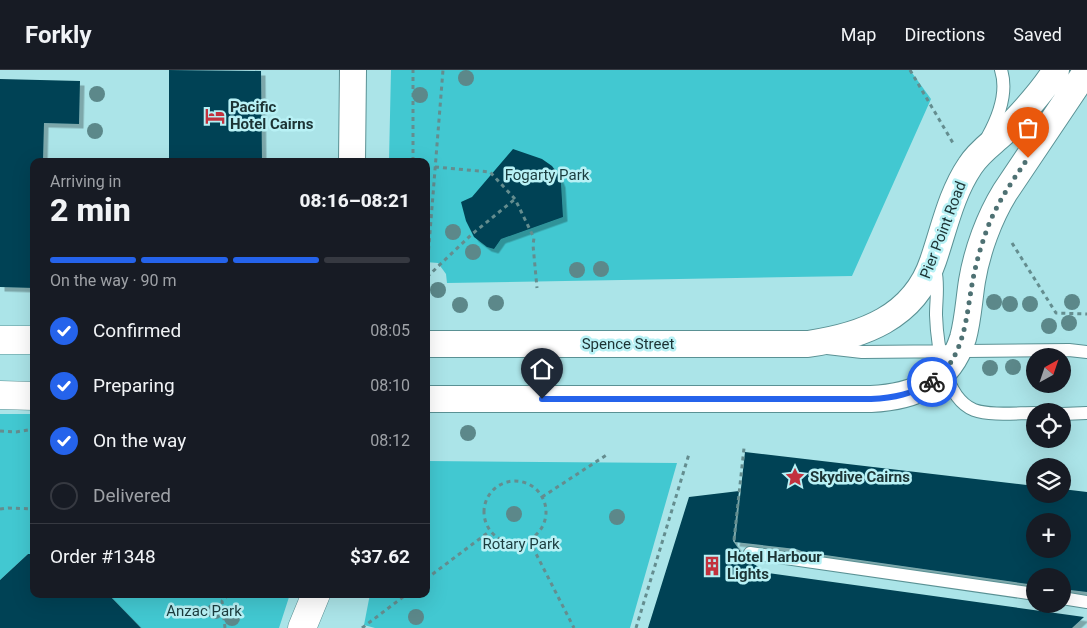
<!DOCTYPE html>
<html lang="en">
<head>
<meta charset="utf-8">
<style>
	:root { --surface:#171b24; --page:#242831; --text:#f1f3f6; --muted:#9ea1a6; --line:#363941; --accent:#2563eb }
	body { margin:0; font-family:Roboto,sans-serif; background:var(--page); color:var(--text); height:100vh; display:flex; flex-direction:column; font-size:19px; white-space:nowrap }
	* { box-sizing:border-box; margin:0 }
	p { font-size:16px; color:var(--muted) }
	.icon { flex:none; width:28px; height:28px; fill:none; stroke:currentColor; stroke-width:2; stroke-linecap:round; stroke-linejoin:round }
	.map { position:relative; flex:1; overflow:hidden }
	.sheet { position:absolute; left:30px; top:88px; width:400px; height:440px; display:flex; flex-direction:column; background:var(--surface); border-radius:10px; box-shadow:0 5px 20px #0002 }
	.sheet>* { flex:none }
	.needle { width:32px; rotate:40deg }
	.controls { position:absolute; left:1026px; top:278px; display:grid; gap:10px }
	.controls a { display:grid; place-items:center; width:45px; height:45px; border-radius:50%; background:var(--surface); box-shadow:0 5px 20px #0002; font-size:25px }
	.pin { position:absolute; display:grid; place-items:center; width:42px; height:42px; color:#fff; margin:-51px -21px; border-radius:50% 50% 50% 0; rotate:-45deg; box-shadow:0 0 5px #0007 }
	.pin .icon { rotate:45deg }
	.courier { position:absolute; display:grid; place-items:center; width:50px; height:50px; margin:-25px; border:4px solid #2563eb; border-radius:50%; background:#fff; color:#222; box-shadow:0 1px 6px #0007 }
	.summary em { font-style:normal; font-weight:800 }
	.summary div { display:flex; flex-direction:column-reverse }
	.summary { display:flex; align-items:center; justify-content:space-between; height:85px; padding:0 20px }
	h1 { font-size:32px; font-weight:800; line-height:38px }
	.bar { display:grid; grid-template-columns:repeat(4,1fr); gap:8px 5px; align-content:center; height:60px; padding:0 20px }
	.bar i { height:6px; border-radius:4px; background:var(--line) }
	.bar .active { background:var(--accent) }
	.bar p { grid-column:span 4 }
	.line { display:flex; align-items:center; gap:12px; padding:0 20px; border-top:1px solid var(--line) }
	.line div { flex:1 }
	ol { padding:0 20px; list-style:none }
	li { display:flex; align-items:center; gap:15px; height:55px }
	li p { margin-inline-start:auto }
	li .icon { padding:5px; border-radius:50%; background:var(--accent); color:#fff; stroke-width:4 }
	li:last-child { color:var(--muted) }
	li i { width:28px; height:28px; border:2px solid var(--line); border-radius:50% }
	header { display:flex; align-items:center; gap:30px; box-sizing:border-box; height:70px; padding:0 25px; background:var(--surface); border-bottom:1px solid var(--line) }
	header strong { font-size:24px }
	nav { display:flex; gap:28px; margin-inline-start:auto; font-size:18px }
	.map>svg:first-child { display:block }
	.green { fill:#42c8d1 }
	.building { fill:#014354; fill-rule:evenodd; filter:url(#shadow) }
	.lines { fill:none; stroke-linecap:round; stroke-linejoin:round }
	.service-casing { stroke:#5a9194; stroke-width:14 }
	.minor-casing { stroke:#5a9194; stroke-width:28 }
	.tertiary-casing { stroke:#5a9194; stroke-width:29 }
	.path { stroke:#648d8f; stroke-width:3; stroke-dasharray:4 4; stroke-linecap:butt }
	.service { stroke:#fff; stroke-width:12 }
	.minor { stroke:#fff; stroke-width:26 }
	.tertiary { stroke:#fff; stroke-width:28 }
	.tree { fill:#5c888a }
	.done { stroke:#4e7173; stroke-width:5; stroke-dasharray:0 9 }
	.route { stroke:#2563eb; stroke-width:6 }
	.labels { text-anchor:middle; dominant-baseline:central; stroke-width:5; stroke-linejoin:round; paint-order:stroke }
	.poi-label { font-size:15px; font-weight:bold; fill:#1c3334; stroke:#b8f1f5; text-anchor:start }
	.park-label { font-size:15px; fill:#1b3c3e; stroke:#b8f1f5 }
	.street-label { font-size:15px; fill:#1c3334; stroke:#b8f1f5 }
</style>
</head>
<body>
<header>
<strong>Forkly</strong>
<nav><a>Map</a><a>Directions</a><a>Saved</a></nav>
</header>
<div class="map">
<svg width="1087" height="558" viewBox="0 0 1087 558">
	<defs>
		<filter id="shadow"><feDropShadow dx="4.5" dy="4.5" stdDeviation="0" flood-color="#0004"/></filter>
	</defs>
	<rect width="100%" height="100%" fill="#abe4e8"/>
	<path class="green" d="M391 0H910L931 29 852 206 447 213 446 204 438 193 426 192V91H389Z
		M0 344H34V484H28L0 510Z
		M426 391 677 393 630 558H375L364 555 370 524H426Z
		M108 524H290L279 558H141Z"/>
	<path class="building" d="M169 0 261 1 262 91H169Z
		M0 9 80 11 79 54 44 53 43 91H34V218L0 217Z
		M513 79 542 89 552 96 557 103 561 113 563 147 501 169 494 179 487 177 474 167 466 151 461 132 472 127Z
		M745 382 1035 416V424H1062V419L1087 422V522L1062 519V506H1035V515L804 482 796 479 735 472ZM1035 451H1062V479H1035Z
		M739 421 733 471 746 489 768 503 1084 547 1072 558H648L689 427Z
		M28 484H34V524H108L141 558H0V510Z"/>
	<g class="lines">
		<defs>
			<path id="service" d="M988 66C999 46 1008 22 1001 0
				M935 199C939 214 936 229 936 245 937 273 944 328 974 340 990 346 1017 343 1035 343
				M827 278 862 282 1069 280 1087 282
				M1062 344 1087 343
				M750 483 1035 524
				M1062 528 1087 532"/>
			<path id="minor" d="M352 91 353 0
				M426 274H808C862 266 914 248 933 191 944 159 951 124 970 96 978 83 991 74 1002 64 1022 44 1041 24 1056 0
				M426 329H871C914 327 949 313 963 268 968 250 969 230 972 211 977 181 989 148 1005 122L1087 0"/>
			<path id="tertiary" d="M0 270H34
				M0 325 34 326
				M302 558 316 524"/>
		</defs>
		<use href="#service" class="service-casing"/>
		<use href="#minor" class="minor-casing"/>
		<use href="#tertiary" class="tertiary-casing"/>
		<path class="path" d="M910 0 953 73
			M413 91V0
			M435 97 490 102 515 129 534 168 533 175 537 218
			M1012 173 1056 243 1087 244
			M427 207 471 165 515 129
			M426 212 443 0
			M0 361 16 362 34 359
			M484 442a31 31 0 1 1 62 0a31 31 0 1 1-62 0Z
			M542 427 608 384
			M0 439 8 438 34 439
			M529 470 574 558
			M734 470 744 378
			M426 509 490 461
			M225 558 222 531 229 524
			M362 558 407 524
			M636 558 689 384"/>
		<use href="#service" class="service"/>
		<use href="#minor" class="minor"/>
		<use href="#tertiary" class="tertiary"/>
	</g>
	<g class="tree">
		<circle cx="466" cy="8" r="8"/>
		<circle cx="97" cy="24" r="8"/>
		<circle cx="420" cy="25" r="8"/>
		<circle cx="95" cy="61" r="8"/>
		<circle cx="453" cy="162" r="8"/>
		<circle cx="473" cy="182" r="8"/>
		<circle cx="601" cy="199" r="8"/>
		<circle cx="577" cy="200" r="8"/>
		<circle cx="438" cy="220" r="8"/>
		<circle cx="994" cy="232" r="8"/>
		<circle cx="1072" cy="232" r="8"/>
		<circle cx="496" cy="233" r="8"/>
		<circle cx="1010" cy="234" r="8"/>
		<circle cx="1030" cy="234" r="8"/>
		<circle cx="460" cy="235" r="8"/>
		<circle cx="1069" cy="253" r="8"/>
		<circle cx="1049" cy="256" r="8"/>
		<circle cx="1013" cy="297" r="8"/>
		<circle cx="990" cy="298" r="8"/>
		<circle cx="468" cy="363" r="8"/>
		<circle cx="514" cy="444" r="8"/>
		<circle cx="617" cy="447" r="8"/>
		<circle cx="215" cy="541" r="8"/>
		<circle cx="416" cy="547" r="8"/>
		<circle cx="232" cy="548" r="8"/>
	</g>
	<g class="lines">
		<path class="done" d="M932 312C966 288 966 245 973 209 976 194 980 179 985 165 994 137 1011 113 1028 88"/>
		<path class="route" d="M542 329H871C894 328 912 324 932 312"/>
	</g>
	<defs>
		<symbol id="hotel-bare" viewBox="-9 -9 18 18"><path d="M-6-4.5h1.5V1H6V5H4.5V3h-9V5H-6ZM-4 0a1.8 1.8 0 1 1 3.6 0ZM.5 0V-2.5h3Q6-2.5 6 0Z" fill="#c2313d" stroke="#b8f1f5" stroke-width="2.5" paint-order="stroke"/></symbol>
		<symbol id="sight-bare" viewBox="-9 -9 18 18"><path d="M0-6L1.8-2.2L6-1.7L2.9 1.2L3.7 5.4L0 3.3L-3.7 5.4L-2.9 1.2L-6-1.7L-1.8-2.2Z" fill="#c2313d" stroke="#b8f1f5" stroke-width="2.5" paint-order="stroke"/></symbol>
		<symbol id="building-bare" viewBox="-9 -9 18 18"><path d="M-4-6H4V6H1V3H-1V6H-4ZM-2.5-4.3h1.7v1.8h-1.7ZM.8-4.3h1.7v1.8H.8ZM-2.5-1h1.7V.8h-1.7ZM.8-1h1.7V.8H.8Z" fill="#c2313d" stroke="#b8f1f5" stroke-width="2.5" paint-order="stroke"/></symbol>
	</defs>
	<g fill-rule="evenodd">
		<use href="#hotel-bare" x="201" y="32" width="28" height="28"/>
		<use href="#sight-bare" x="781" y="393" width="28" height="28"/>
		<use href="#building-bare" x="698" y="482" width="28" height="28"/>
	</g>
	<g class="labels">
		<g class="poi-label">
			<text x="230" y="37">Pacific<tspan x="230" dy="17">Hotel Cairns</tspan></text>
			<text x="810" y="407">Skydive Cairns</text>
			<text x="727" y="487">Hotel Harbour<tspan x="727" dy="17">Lights</tspan></text>
		</g>
		<g class="park-label">
			<text x="547" y="105">Fogarty Park</text>
			<text x="521" y="474">Rotary Park</text>
			<text x="204" y="541">Anzac Park</text>
		</g>
		<g class="street-label">
			<text transform="translate(943 160) rotate(-69)">Pier Point Road</text>
			<text x="628" y="274">Spence Street</text>
		</g>
	</g>
</svg>
<div class="controls">
<a><svg class="needle" viewBox="-14 -14 28 28"><path d="M0-13l5 13h-10z" fill="#e53935"/><path d="M0 13l5-13h-10z" fill="#9ea1a6"/></svg></a>
<a><svg class="icon" aria-label="locate" viewBox="0 0 24 24"><circle cx="12" cy="12" r="6"/><path d="M12 2v4M12 18v4M2 12h4M18 12h4"/></svg></a>
<a><svg class="icon" aria-label="layers" viewBox="0 0 24 24"><path d="M12 4l9 5-9 5-9-5zM3 14l9 5 9-5"/></svg></a>
<a>+</a>
<a>−</a>
</div>
<div class="pin" style="left:1028px;top:88px;background:#ea580c"><svg class="icon" aria-label="bag" viewBox="0 0 24 24"><path d="M5 8h14l-1 12H6zM9 8a3 3 0 0 1 6 0"/></svg></div>
<div class="pin" style="left:542px;top:329px;background:#1f2937"><svg class="icon" aria-label="home" viewBox="0 0 24 24"><path d="M3 11l9-7 9 7M6 9v11h12V9"/></svg></div>
<div class="courier" style="left:932px;top:312px"><svg class="icon" aria-label="bike" viewBox="0 0 24 24"><circle cx="6" cy="16" r="4"/><circle cx="18" cy="16" r="4"/><path d="M6 16l4-8h5l3 8M10 8l3 8H6M13 5h3"/></svg></div>
<section class="sheet">
<div class="summary"><div><h1>2 min</h1><p>Arriving in</p></div><em>08:16–08:21</em></div>
<div class="bar"><i class="active"></i><i class="active"></i><i class="active"></i><i></i><p>On the way · 90 m</p></div>
<ol>
<li><svg class="icon" aria-label="check" viewBox="0 0 24 24"><path d="M5 12l5 5 9-10"/></svg>Confirmed<p>08:05</p></li>
<li><svg class="icon" aria-label="check" viewBox="0 0 24 24"><path d="M5 12l5 5 9-10"/></svg>Preparing<p>08:10</p></li>
<li><svg class="icon" aria-label="check" viewBox="0 0 24 24"><path d="M5 12l5 5 9-10"/></svg>On the way<p>08:12</p></li>
<li><i></i>Delivered</li>
</ol>
<div class="line" style="height:65px"><div>Order #1348</div><b>$37.62</b></div>
</section>
</div>
</body>
</html>
